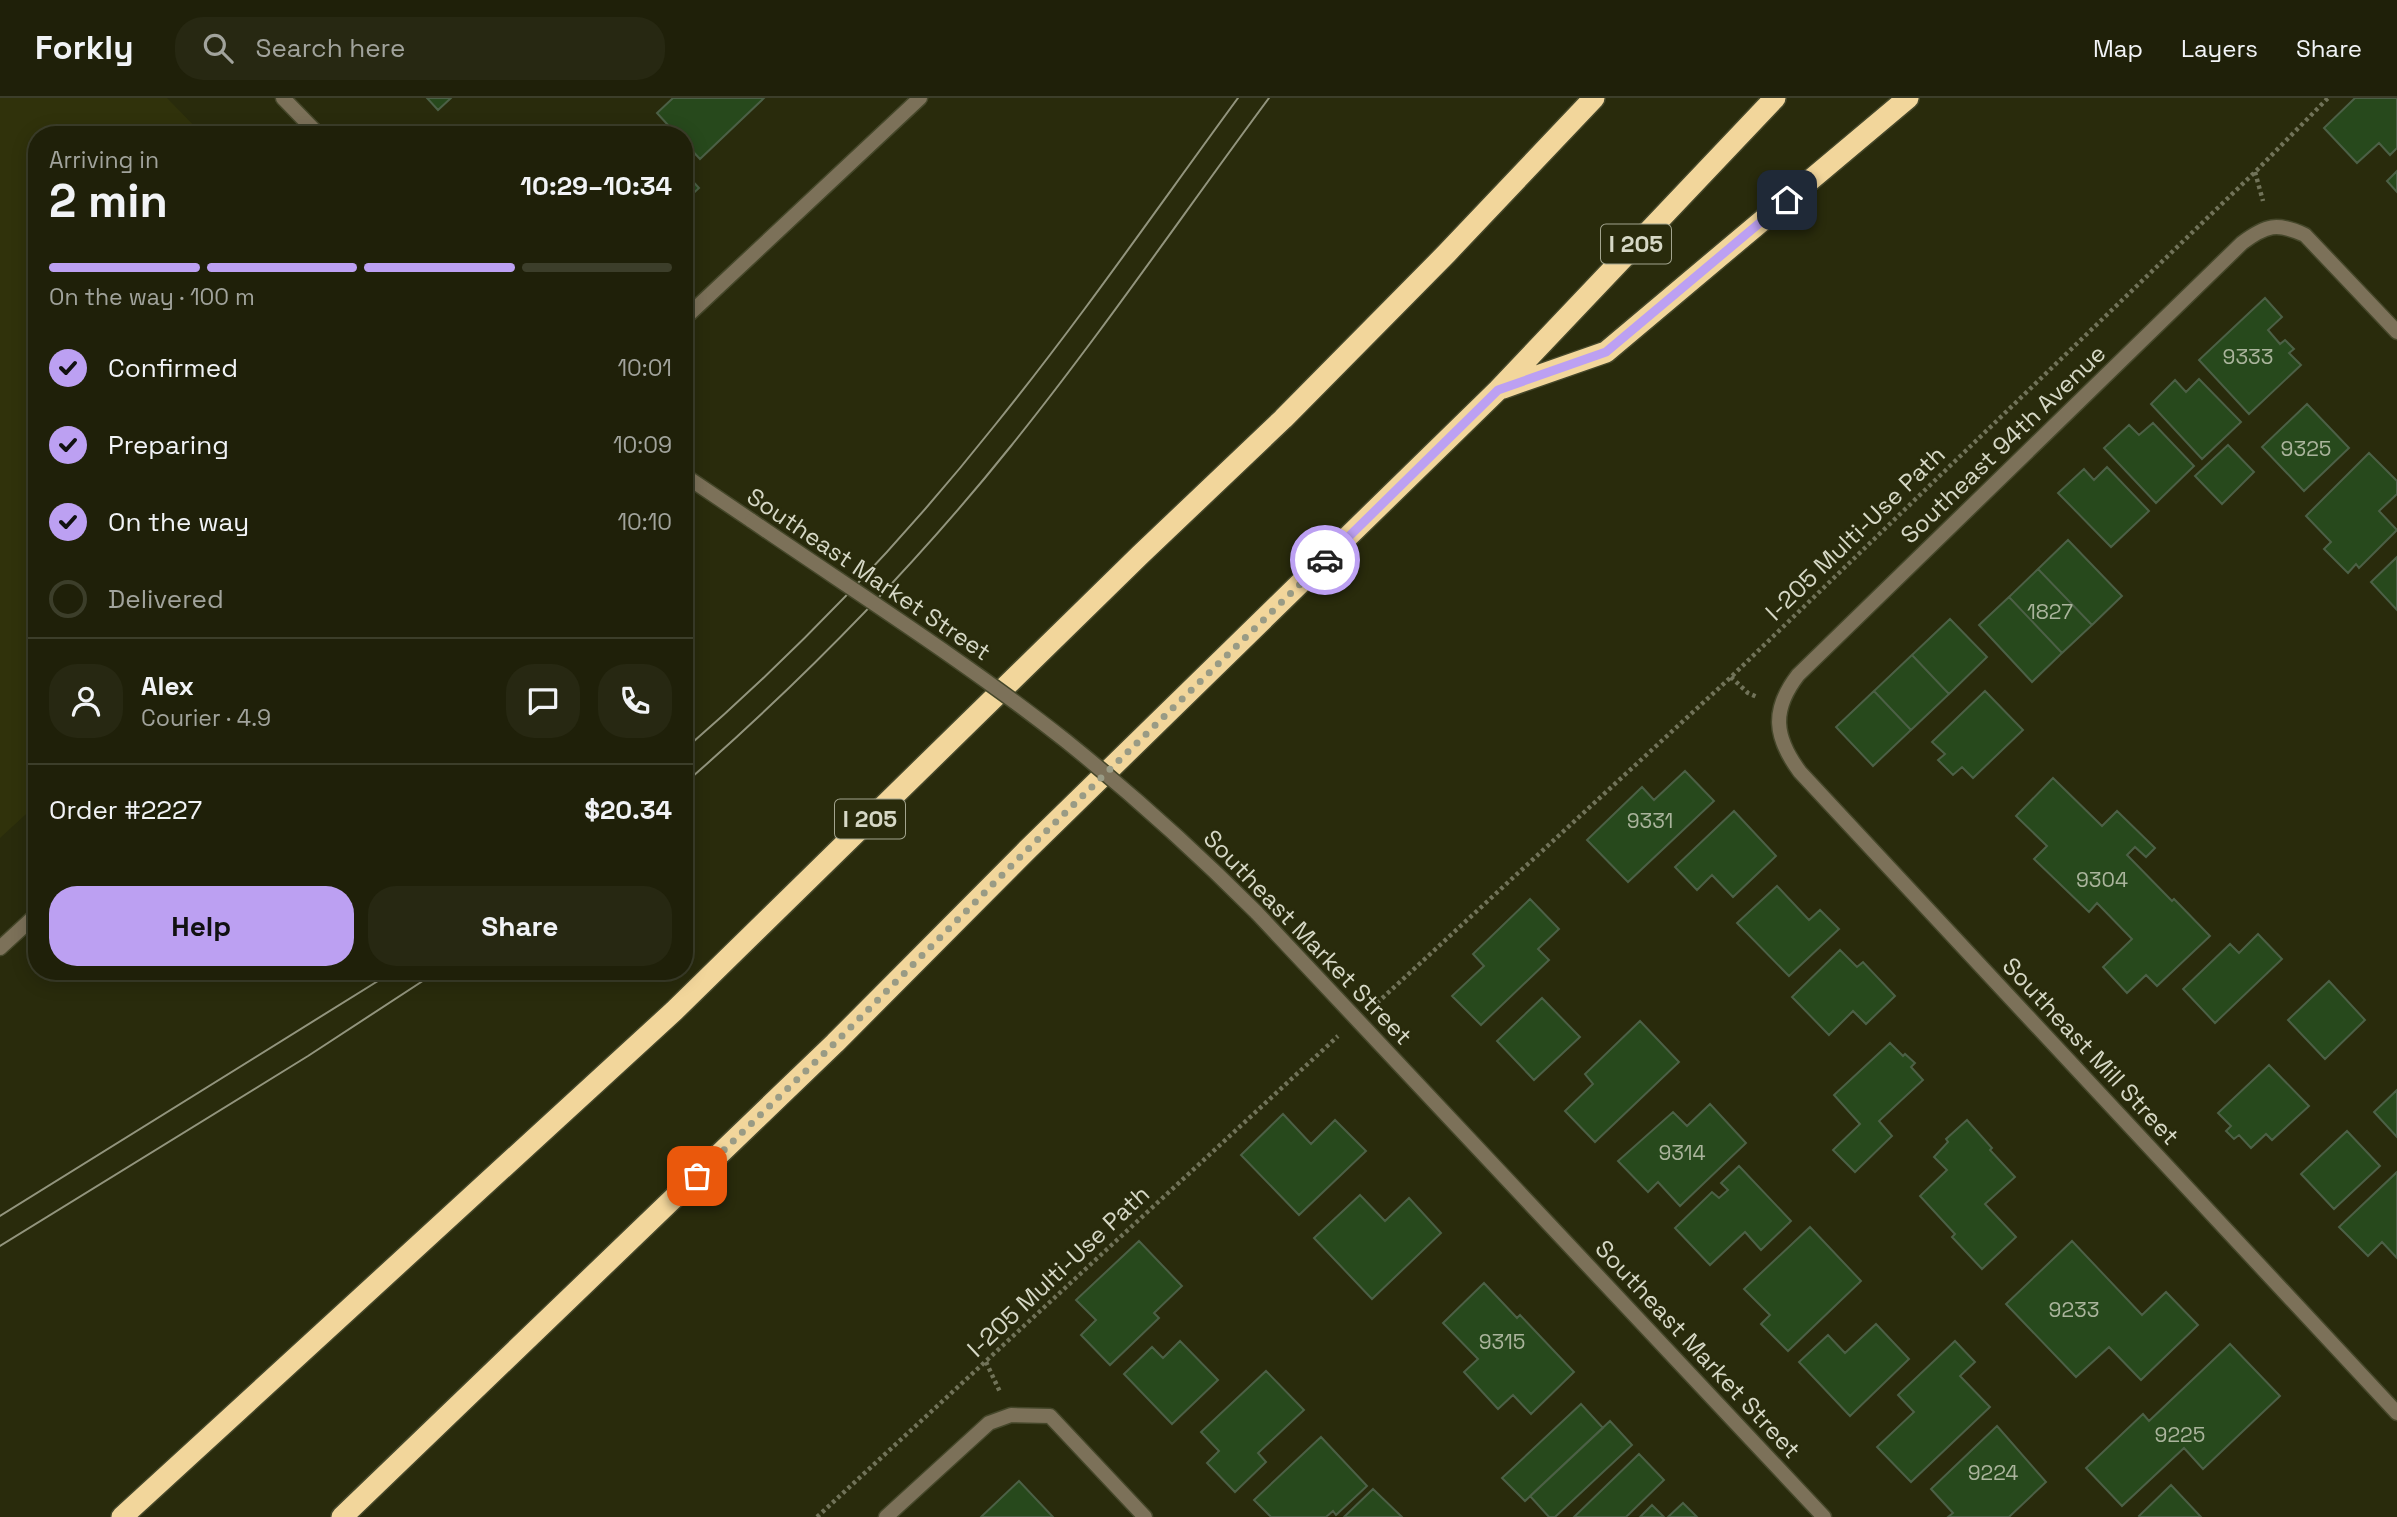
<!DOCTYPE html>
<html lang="en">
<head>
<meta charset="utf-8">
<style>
	:root { --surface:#1f2009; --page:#272812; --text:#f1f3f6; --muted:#a1a39c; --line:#3c3e2a; --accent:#bca0f2 }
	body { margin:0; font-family:"Space Grotesk",sans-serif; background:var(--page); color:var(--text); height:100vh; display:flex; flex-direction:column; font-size:26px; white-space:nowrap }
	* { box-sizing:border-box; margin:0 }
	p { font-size:23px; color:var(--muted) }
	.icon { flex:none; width:38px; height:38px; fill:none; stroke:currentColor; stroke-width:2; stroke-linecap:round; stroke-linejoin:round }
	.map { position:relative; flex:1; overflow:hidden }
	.sheet { position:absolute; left:28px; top:28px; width:665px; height:854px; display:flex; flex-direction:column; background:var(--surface); border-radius:28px; box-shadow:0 4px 18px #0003,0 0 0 2px var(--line) }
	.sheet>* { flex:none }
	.pin { position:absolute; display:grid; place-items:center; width:60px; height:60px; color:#fff; margin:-30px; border-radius:14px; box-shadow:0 4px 10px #0006 }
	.courier { position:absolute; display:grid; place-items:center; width:70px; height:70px; margin:-35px; border:5px solid #bca0f2; border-radius:50%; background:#fff; color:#222; box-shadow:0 2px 9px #0007 }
	.head em { font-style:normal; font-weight:800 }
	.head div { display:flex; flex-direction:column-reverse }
	.head { display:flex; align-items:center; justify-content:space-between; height:119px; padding:0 21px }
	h1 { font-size:46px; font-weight:800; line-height:52px }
	.bar { display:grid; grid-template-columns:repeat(4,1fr); gap:10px 7px; align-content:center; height:84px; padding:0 21px }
	.bar i { height:9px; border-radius:5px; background:var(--line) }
	.bar .on { background:var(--accent) }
	.bar p { grid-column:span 4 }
	.line { display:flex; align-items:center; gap:18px; padding:0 21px; border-top:2px solid var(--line) }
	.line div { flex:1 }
	.round { display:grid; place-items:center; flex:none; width:74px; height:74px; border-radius:28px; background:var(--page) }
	ol { padding:0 21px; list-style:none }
	li { display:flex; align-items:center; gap:21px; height:77px }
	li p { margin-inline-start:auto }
	li .icon { padding:7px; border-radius:50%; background:var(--accent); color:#111; stroke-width:4 }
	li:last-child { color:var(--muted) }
	li i { width:38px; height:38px; border:4px solid var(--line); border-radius:50% }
	.action { display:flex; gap:14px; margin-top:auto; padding:14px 21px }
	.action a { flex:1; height:80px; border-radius:28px; background:var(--accent); color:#111; font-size:28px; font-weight:800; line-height:80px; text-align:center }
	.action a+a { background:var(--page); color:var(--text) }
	header { display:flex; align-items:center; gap:42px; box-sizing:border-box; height:98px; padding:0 35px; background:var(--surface); border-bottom:2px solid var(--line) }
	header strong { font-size:33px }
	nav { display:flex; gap:38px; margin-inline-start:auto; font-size:24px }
	.search { width:490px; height:63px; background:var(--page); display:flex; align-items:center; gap:18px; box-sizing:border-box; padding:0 24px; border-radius:28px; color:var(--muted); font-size:26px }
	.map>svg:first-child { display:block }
	.built { fill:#30320b }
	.building { fill:#27491c; stroke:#4c6046; stroke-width:2 }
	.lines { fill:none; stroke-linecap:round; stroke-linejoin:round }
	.minor-casing { stroke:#45472a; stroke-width:17 }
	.tertiary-casing { stroke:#45472a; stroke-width:17 }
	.motorway-casing { stroke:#45472a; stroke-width:24 }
	.path { stroke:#717359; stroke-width:4.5; stroke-dasharray:3.5 3.5; stroke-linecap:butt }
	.minor { stroke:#7c7159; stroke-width:14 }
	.tertiary { stroke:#7c7159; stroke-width:14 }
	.motorway { stroke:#f2d69b; stroke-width:21 }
	.tram { stroke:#92947d; stroke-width:2 }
	.tertiary-bridge-casing { stroke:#45472a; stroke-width:17; stroke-linecap:butt }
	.tertiary-bridge { stroke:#7c7159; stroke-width:14 }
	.done { stroke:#999b85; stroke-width:7; stroke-dasharray:0 12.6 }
	.route { stroke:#bca0f2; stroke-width:9 }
	.labels { text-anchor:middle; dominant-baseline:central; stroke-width:5; stroke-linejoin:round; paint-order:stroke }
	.number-label { font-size:21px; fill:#aab49c }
	.shield { fill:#292b0c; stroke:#a2a48e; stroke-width:2 }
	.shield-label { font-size:23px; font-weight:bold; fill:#d6d8c6 }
	.street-label { font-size:24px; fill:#d6d8c6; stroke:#292b0c }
</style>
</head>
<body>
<header>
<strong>Forkly</strong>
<div class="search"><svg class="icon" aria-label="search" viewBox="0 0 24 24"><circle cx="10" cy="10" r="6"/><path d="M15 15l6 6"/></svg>Search here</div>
<nav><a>Map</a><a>Layers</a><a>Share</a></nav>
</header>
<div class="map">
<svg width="2397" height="1419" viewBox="0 0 2397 1419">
	<rect width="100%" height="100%" fill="#292b0c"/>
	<path class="built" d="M0 0H167L203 37H37V706L0 740Z"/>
	<path class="building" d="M427 0H451L438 12Z
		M673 0H764L700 61 684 44V37H677L657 15Z
		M2355 0H2397V50L2390 57 2379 45 2357 65 2324 30Z
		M2397 73V94L2387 83Z
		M684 74 699 90 684 104Z
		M2265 200 2282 219 2268 232 2280 246 2285 242 2294 251 2289 255 2301 267 2249 316 2199 262Z
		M2199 281 2241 324 2202 361 2151 306 2175 282 2186 294Z
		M2307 306 2349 350 2304 393 2262 349Z
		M2153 325 2194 368 2156 405 2104 350 2129 327 2139 337Z
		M2228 347 2254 374 2222 406 2195 378Z
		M2369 355 2397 383V396L2379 413 2397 432 2359 470 2356 466 2348 475 2324 451 2331 444 2306 418Z
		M2107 369 2149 413 2111 449 2058 395 2084 371 2094 382Z
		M2068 442 2122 498 2092 527 2038 471Z
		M2397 459V512L2371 484Z
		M2038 471 2092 527 2062 555 2009 499Z
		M2009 499 2062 555 2032 584 1979 527Z
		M1950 521 1987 559 1949 596 1912 557Z
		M1912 557 1949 596 1911 632 1874 593Z
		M1874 593 1911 632 1873 668 1836 629Z
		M1985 593 2023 632 1973 680 1962 669 1953 677 1938 662 1945 656 1932 644Z
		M1685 673 1714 703 1628 784 1587 742 1642 689 1654 702Z
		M2053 680 2102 728 2117 713 2155 750 2146 759 2135 749 2127 757 2172 803 2174 801 2210 838 2157 888 2146 877 2127 895 2103 869 2132 841 2097 805 2089 814 2034 761 2047 748 2016 718Z
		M1734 713 1776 758 1733 799 1712 777 1697 792 1675 769Z
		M1777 788 1809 822 1820 812 1839 831 1789 878 1737 825Z
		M1530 801 1559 831 1538 851 1549 862 1481 927 1452 898 1484 868 1473 856Z
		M2258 836 2282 861 2215 925 2183 891 2230 846 2239 855Z
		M1840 852 1857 869 1863 864 1895 898 1866 926 1853 913 1829 937 1792 899Z
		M2329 883 2365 922 2325 961 2288 922Z
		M1542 900 1580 939 1534 982 1497 943Z
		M1640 923 1679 964 1595 1044 1565 1013 1593 986 1585 976Z
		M1890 945 1903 958 1905 956 1915 965 1911 969 1923 982 1879 1023 1892 1038 1855 1074 1833 1052 1860 1026 1834 997Z
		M2269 967 2309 1008 2272 1042 2266 1036 2251 1050 2239 1037 2234 1041 2226 1033 2231 1028 2218 1015Z
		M2397 992V1039L2374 1014Z
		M1710 1006 1746 1045 1680 1108 1658 1084 1648 1094 1618 1063 1673 1014 1687 1028Z
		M1283 1016 1311 1046 1335 1022 1366 1053 1299 1117 1241 1057Z
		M1967 1022 1992 1050 1990 1052 2015 1079 1985 1106 2016 1139 1982 1171 1952 1139 1955 1136 1920 1098 1947 1072 1934 1059 1948 1044 1946 1041Z
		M2347 1033 2380 1068 2334 1111 2301 1076Z
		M1739 1068 1791 1123 1761 1152 1745 1134 1710 1167 1675 1130 1712 1094 1719 1100 1728 1092 1721 1085Z
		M2397 1074V1160L2382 1144 2368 1158 2339 1129Z
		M1360 1097 1385 1123 1409 1100 1441 1135 1372 1201 1314 1140Z
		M1810 1129 1861 1183 1788 1253 1761 1226 1770 1217 1744 1191Z
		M1139 1143 1182 1188 1154 1215 1159 1220 1110 1267 1081 1237 1096 1222 1076 1202Z
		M2072 1143 2142 1217 2166 1194 2198 1227 2141 1282 2109 1249 2076 1279 2006 1206Z
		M1484 1185 1517 1220 1520 1217 1574 1274 1531 1316 1513 1297 1498 1311 1464 1274 1478 1261 1443 1225Z
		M1876 1226 1909 1261 1850 1318 1799 1264 1828 1237 1845 1255Z
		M1180 1243 1218 1282 1172 1326 1124 1276 1152 1249 1163 1260Z
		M1955 1243 1975 1264 1960 1278 1990 1309 1911 1384 1877 1349 1914 1314 1898 1297Z
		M2230 1246 2280 1298 2203 1371 2184 1350 2122 1408 2086 1370 2143 1316 2149 1323Z
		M1266 1273 1304 1312 1258 1355 1266 1364 1235 1394 1207 1365 1219 1353 1201 1334Z
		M1581 1306 1603 1330 1525 1403 1502 1380Z
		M1610 1323 1632 1347 1555 1419H1549L1530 1398Z
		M1997 1328 2046 1384 2009 1419H1948L1953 1415 1931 1391Z
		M1321 1339 1367 1388 1336 1417 1333 1413 1326 1419H1271L1254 1402Z
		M1639 1356 1664 1382 1626 1419H1574Z
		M1019 1383 1053 1419H981Z
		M2171 1387 2201 1419H2140L2139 1418Z
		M1373 1391 1402 1419H1344Z
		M1683 1405 1697 1419H1668Z
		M1652 1407 1664 1419H1640Z"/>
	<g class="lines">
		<defs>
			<path id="minor" d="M2397 234 2305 137C2277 124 2266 127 2242 145L1798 577C1771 612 1774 639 1800 674L2397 1315
				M886 1419 989 1325 1011 1317 1050 1318 1145 1419"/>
			<path id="tertiary" d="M283 0 319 37
				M684 221 920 0
				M684 377 752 423
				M1256 814 1824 1419
				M0 850 37 816"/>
			<path id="motorway" d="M1503 290 1606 254 1908 0
				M122 1419 674 913 1140 457 1283 321 1447 155 1594 0
				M342 1419 835 945 1027 752 1498 292 1775 0"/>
		</defs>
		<use href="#minor" class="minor-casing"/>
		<use href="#tertiary" class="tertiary-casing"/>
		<use href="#motorway" class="motorway-casing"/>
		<path class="path" d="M2255 74 2263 103
			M1731 579 1748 595 1757 599
			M1377 905 1731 579 2255 74 2328 0
			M986 1264 1000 1294
			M817 1419 1338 938"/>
		<use href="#minor" class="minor"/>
		<use href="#tertiary" class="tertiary"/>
		<use href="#motorway" class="motorway"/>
		<path class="tram" d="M684 652C797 554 902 444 995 327 1080 222 1158 109 1238 0
			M684 686C802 583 913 470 1011 348 1101 236 1183 116 1269 0
			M0 1118 394 873
			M0 1148 308 958 438 873"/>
		<defs>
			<path id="tertiary-bridge" d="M752 423C857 495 966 564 1066 643 1133 697 1196 754 1256 814"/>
		</defs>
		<use href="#tertiary-bridge" class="tertiary-bridge-casing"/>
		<use href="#tertiary-bridge" class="tertiary-bridge"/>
	</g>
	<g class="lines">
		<path class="done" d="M697 1078 835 945 1027 752 1325 462"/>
		<path class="route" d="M1325 462 1498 292 1606 254 1787 102"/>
	</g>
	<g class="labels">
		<g class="number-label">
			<text x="2248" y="258">9333</text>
			<text x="2306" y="350">9325</text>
			<text x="2050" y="513">1827</text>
			<text x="1650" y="722">9331</text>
			<text x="2102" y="781">9304</text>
			<text x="1682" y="1054">9314</text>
			<text x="2074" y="1211">9233</text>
			<text x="1502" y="1243">9315</text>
			<text x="2180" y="1336">9225</text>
			<text x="1993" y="1374">9224</text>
		</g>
		<g class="shield">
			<rect x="1601" y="126.5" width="70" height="39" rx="5"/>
			<rect x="835" y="701.5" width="70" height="39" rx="5"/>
		</g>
		<g class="shield-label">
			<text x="1636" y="146">I 205</text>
			<text x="870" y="721">I 205</text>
		</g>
		<g class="street-label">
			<text transform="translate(2003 346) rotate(-44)">Southeast 94th Avenue</text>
			<text transform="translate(1855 435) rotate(-44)">I-205 Multi-Use Path</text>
			<text transform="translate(869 476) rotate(34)">Southeast Market Street</text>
			<text transform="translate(1308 839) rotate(46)">Southeast Market Street</text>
			<text transform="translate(2091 953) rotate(47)">Southeast Mill Street</text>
			<text transform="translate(1058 1173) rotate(-43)">I-205 Multi-Use Path</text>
			<text transform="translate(1698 1251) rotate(47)">Southeast Market Street</text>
		</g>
	</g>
</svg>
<div class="pin" style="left:697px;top:1078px;background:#ea580c"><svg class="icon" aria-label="bag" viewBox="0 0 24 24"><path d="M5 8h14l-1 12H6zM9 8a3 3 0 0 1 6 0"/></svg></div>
<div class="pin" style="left:1787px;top:102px;background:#1f2937"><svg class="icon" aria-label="home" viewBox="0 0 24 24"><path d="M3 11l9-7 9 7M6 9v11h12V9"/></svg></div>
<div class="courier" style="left:1325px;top:462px"><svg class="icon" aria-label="car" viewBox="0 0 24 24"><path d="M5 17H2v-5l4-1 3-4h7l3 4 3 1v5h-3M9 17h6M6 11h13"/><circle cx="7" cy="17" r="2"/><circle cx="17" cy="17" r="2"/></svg></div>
<section class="sheet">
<div class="head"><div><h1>2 min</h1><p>Arriving in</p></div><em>10:29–10:34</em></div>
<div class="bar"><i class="on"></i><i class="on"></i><i class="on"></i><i></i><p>On the way · 100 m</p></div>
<ol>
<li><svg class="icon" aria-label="check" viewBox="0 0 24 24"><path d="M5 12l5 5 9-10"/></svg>Confirmed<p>10:01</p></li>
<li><svg class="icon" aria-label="check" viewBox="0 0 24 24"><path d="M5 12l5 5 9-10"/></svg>Preparing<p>10:09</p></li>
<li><svg class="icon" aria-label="check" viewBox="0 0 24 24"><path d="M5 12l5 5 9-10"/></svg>On the way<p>10:10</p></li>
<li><i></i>Delivered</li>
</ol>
<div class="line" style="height:126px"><a class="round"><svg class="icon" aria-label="person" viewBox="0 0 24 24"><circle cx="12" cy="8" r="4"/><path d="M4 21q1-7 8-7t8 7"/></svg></a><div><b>Alex</b><p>Courier · 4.9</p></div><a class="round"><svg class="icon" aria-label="chat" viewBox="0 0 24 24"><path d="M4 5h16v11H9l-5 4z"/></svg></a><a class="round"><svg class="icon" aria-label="phone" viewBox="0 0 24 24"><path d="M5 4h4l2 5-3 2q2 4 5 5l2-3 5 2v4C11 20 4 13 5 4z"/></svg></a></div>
<div class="line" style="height:91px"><div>Order #2227</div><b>$20.34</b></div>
<div class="action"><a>Help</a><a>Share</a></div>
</section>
</div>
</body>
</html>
